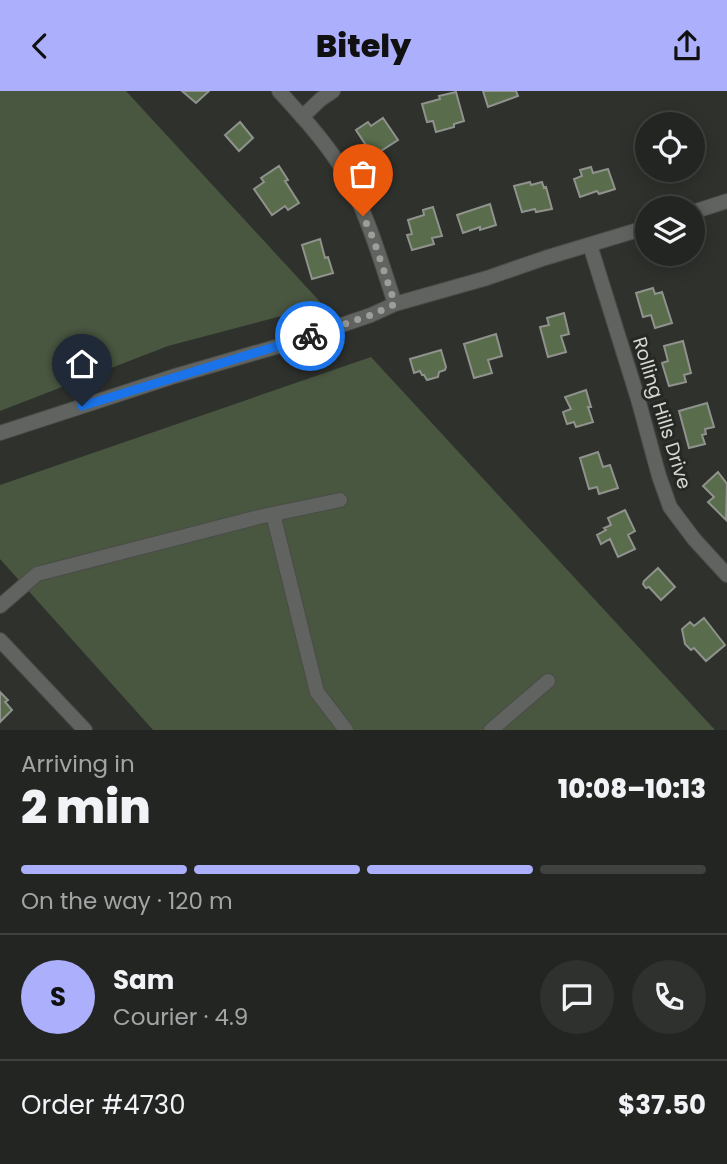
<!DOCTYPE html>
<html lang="en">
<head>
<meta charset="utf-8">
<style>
	:root { --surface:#232522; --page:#2f312f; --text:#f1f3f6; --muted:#a3a5a5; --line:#404240; --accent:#acaffb }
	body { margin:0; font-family:Poppins,sans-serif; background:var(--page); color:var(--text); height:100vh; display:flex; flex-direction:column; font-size:26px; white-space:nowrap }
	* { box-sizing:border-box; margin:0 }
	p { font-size:23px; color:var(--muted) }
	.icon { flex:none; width:38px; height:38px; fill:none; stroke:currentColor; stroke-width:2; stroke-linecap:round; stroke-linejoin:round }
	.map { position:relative; height:639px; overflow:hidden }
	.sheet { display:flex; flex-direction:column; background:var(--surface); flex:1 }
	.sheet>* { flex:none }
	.fabs { position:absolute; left:635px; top:21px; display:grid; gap:14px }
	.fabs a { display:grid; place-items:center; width:70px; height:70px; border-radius:50%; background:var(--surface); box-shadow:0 4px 18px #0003,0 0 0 2px var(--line); font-size:35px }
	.pin { position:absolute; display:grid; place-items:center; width:60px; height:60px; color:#fff; margin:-72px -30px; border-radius:50% 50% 50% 0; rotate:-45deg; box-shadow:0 0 7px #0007 }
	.pin .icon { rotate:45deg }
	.courier { position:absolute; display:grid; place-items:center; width:70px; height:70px; margin:-35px; border:5px solid #1a73e8; border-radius:50%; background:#fff; color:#222; box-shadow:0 2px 9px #0007 }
	.head em { font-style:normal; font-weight:800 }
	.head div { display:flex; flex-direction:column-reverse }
	.head { display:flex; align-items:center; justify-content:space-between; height:119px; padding:0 21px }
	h1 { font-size:46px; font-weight:800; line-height:52px }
	.bar { display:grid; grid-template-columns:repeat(4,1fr); gap:10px 7px; align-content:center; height:84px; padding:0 21px }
	.bar i { height:9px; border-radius:5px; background:var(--line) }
	.bar .on { background:var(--accent) }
	.bar p { grid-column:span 4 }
	.line { display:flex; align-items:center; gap:18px; padding:0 21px; border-top:2px solid var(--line) }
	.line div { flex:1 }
	.round { display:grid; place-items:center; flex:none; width:74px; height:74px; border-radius:37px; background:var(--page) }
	header { display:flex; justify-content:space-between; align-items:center; height:91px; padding:0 21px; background:var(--accent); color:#111; font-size:32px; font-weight:800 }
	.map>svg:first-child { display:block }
	.green { fill:#495640 }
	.building { fill:#596c4b; stroke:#8f928d; stroke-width:2 }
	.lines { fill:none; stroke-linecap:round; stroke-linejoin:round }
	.minor-casing { stroke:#4a4c48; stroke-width:16 }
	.minor { stroke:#616360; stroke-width:14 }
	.done { stroke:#9c9e9a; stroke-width:7; stroke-dasharray:0 12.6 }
	.route { stroke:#1a73e8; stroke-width:9 }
	.labels { text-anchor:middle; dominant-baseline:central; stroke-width:6; stroke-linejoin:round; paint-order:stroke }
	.street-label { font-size:19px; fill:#d6d8d5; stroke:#252823 }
</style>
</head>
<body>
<header><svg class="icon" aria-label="back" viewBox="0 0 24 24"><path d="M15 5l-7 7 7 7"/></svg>Bitely<svg class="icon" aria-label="share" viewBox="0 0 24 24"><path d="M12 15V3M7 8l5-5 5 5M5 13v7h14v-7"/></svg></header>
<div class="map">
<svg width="727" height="639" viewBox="0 0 727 639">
	<rect width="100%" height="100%" fill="#2f312d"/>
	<path class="green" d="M0 0H126L323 214 168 255 0 320Z
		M371 266 715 639H153L0 468V394Z"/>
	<path class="building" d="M182 0H209L196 12Z
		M483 0H516L518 5 488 16Z
		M456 1 464 30 454 33V36L436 41 433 30 427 31 422 13 440 8 439 5Z
		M383 27 398 49 373 65 356 39 368 31 371 35Z
		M240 31 253 47 239 60 225 44Z
		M279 75 288 89 285 90 299 112 288 119 285 115 272 124 254 98 264 91 261 87Z
		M591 76 593 82 608 78 615 98 599 103 597 100 580 106 574 88 582 85 580 79Z
		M530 91 531 94 542 91 544 97 546 96 552 118 536 121 535 118 522 121 514 95Z
		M490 113 496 134 480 139V136L463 142 457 124Z
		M433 116 442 145 432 147 434 153 412 159 407 144 412 143 408 129 424 124 423 119Z
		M320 148 325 167 328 166 333 182 312 188 302 154Z
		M653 197 655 203 662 201 672 232 655 237 651 224 643 226 636 202Z
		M564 222 569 243 561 245 566 261 548 266 540 236 549 234 547 227Z
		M496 243 502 265 488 269 492 282 474 287 464 253Z
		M683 250 691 282 684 284 686 291 669 295 662 272 668 270 664 255Z
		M441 259 446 276 445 279 439 281 438 286 427 289 424 284H422L420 280 414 282 410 268Z
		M586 299 591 316H588L593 331 576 336 574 331 567 333 563 321 571 318 565 306Z
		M707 312 714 336 705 338 706 343 702 344 705 353 689 357 679 320Z
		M598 361 603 376 610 374 618 397 599 403 597 396 589 398 580 367Z
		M718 381 727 393 726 429 708 411 714 406 703 395Z
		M625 419 635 440 628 444 635 458 618 466 610 448 601 453 597 444 606 439 604 437 611 434 608 427Z
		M658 477 675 496 661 509 649 496 646 497 643 493 644 490Z
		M704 527 725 554 706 570 694 557 691 559 685 553 682 538 690 531 694 535Z
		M0 601 8 609 5 611 12 619 0 631Z"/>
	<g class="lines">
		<defs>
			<path id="minor" d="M279 0C301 24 323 48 341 76 366 118 380 167 395 213
				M302 26 321 8 333 0
				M693 121 727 110
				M590 154 638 308 659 385 670 416 694 448 727 484
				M0 342 175 285 286 253 371 224 395 213 487 187 545 167 648 136
				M273 423 317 601 346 639
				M0 515 37 483 259 426 340 409
				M0 549 85 639
				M491 639 548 590"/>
		</defs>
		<use href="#minor" class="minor-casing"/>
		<use href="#minor" class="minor"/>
	</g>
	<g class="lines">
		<path class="done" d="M310 245 371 224 395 213 373 147 363 125"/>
		<path class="route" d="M82 315 310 245"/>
	</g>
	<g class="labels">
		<g class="street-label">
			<text transform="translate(662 322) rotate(73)">Rolling Hills Drive</text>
		</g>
	</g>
</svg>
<div class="fabs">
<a><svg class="icon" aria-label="locate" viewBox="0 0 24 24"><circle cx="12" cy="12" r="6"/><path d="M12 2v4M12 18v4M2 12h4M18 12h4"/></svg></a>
<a><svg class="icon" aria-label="layers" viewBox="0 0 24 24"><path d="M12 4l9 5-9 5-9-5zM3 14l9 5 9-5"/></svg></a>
</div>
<div class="pin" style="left:363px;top:125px;background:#ea580c"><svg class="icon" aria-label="bag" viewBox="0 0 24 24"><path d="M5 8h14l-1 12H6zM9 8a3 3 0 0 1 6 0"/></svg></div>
<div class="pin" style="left:82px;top:315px;background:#1f2937"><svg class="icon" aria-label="home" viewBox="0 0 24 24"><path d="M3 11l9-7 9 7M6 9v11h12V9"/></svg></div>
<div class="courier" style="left:310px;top:245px"><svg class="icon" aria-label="bike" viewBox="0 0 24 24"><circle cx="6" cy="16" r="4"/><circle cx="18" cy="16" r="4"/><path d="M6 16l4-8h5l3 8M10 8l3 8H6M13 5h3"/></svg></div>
</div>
<section class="sheet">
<div class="head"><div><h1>2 min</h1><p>Arriving in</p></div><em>10:08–10:13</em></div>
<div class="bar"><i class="on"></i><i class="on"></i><i class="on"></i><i></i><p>On the way · 120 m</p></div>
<div class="line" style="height:126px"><b class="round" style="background:var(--accent);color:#111">S</b><div><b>Sam</b><p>Courier · 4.9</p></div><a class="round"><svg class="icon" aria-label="chat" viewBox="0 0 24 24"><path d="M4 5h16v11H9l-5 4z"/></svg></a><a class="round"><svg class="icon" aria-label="phone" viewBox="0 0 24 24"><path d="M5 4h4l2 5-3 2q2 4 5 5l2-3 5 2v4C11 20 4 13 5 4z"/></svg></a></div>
<div class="line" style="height:91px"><div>Order #4730</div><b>$37.50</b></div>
</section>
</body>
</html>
